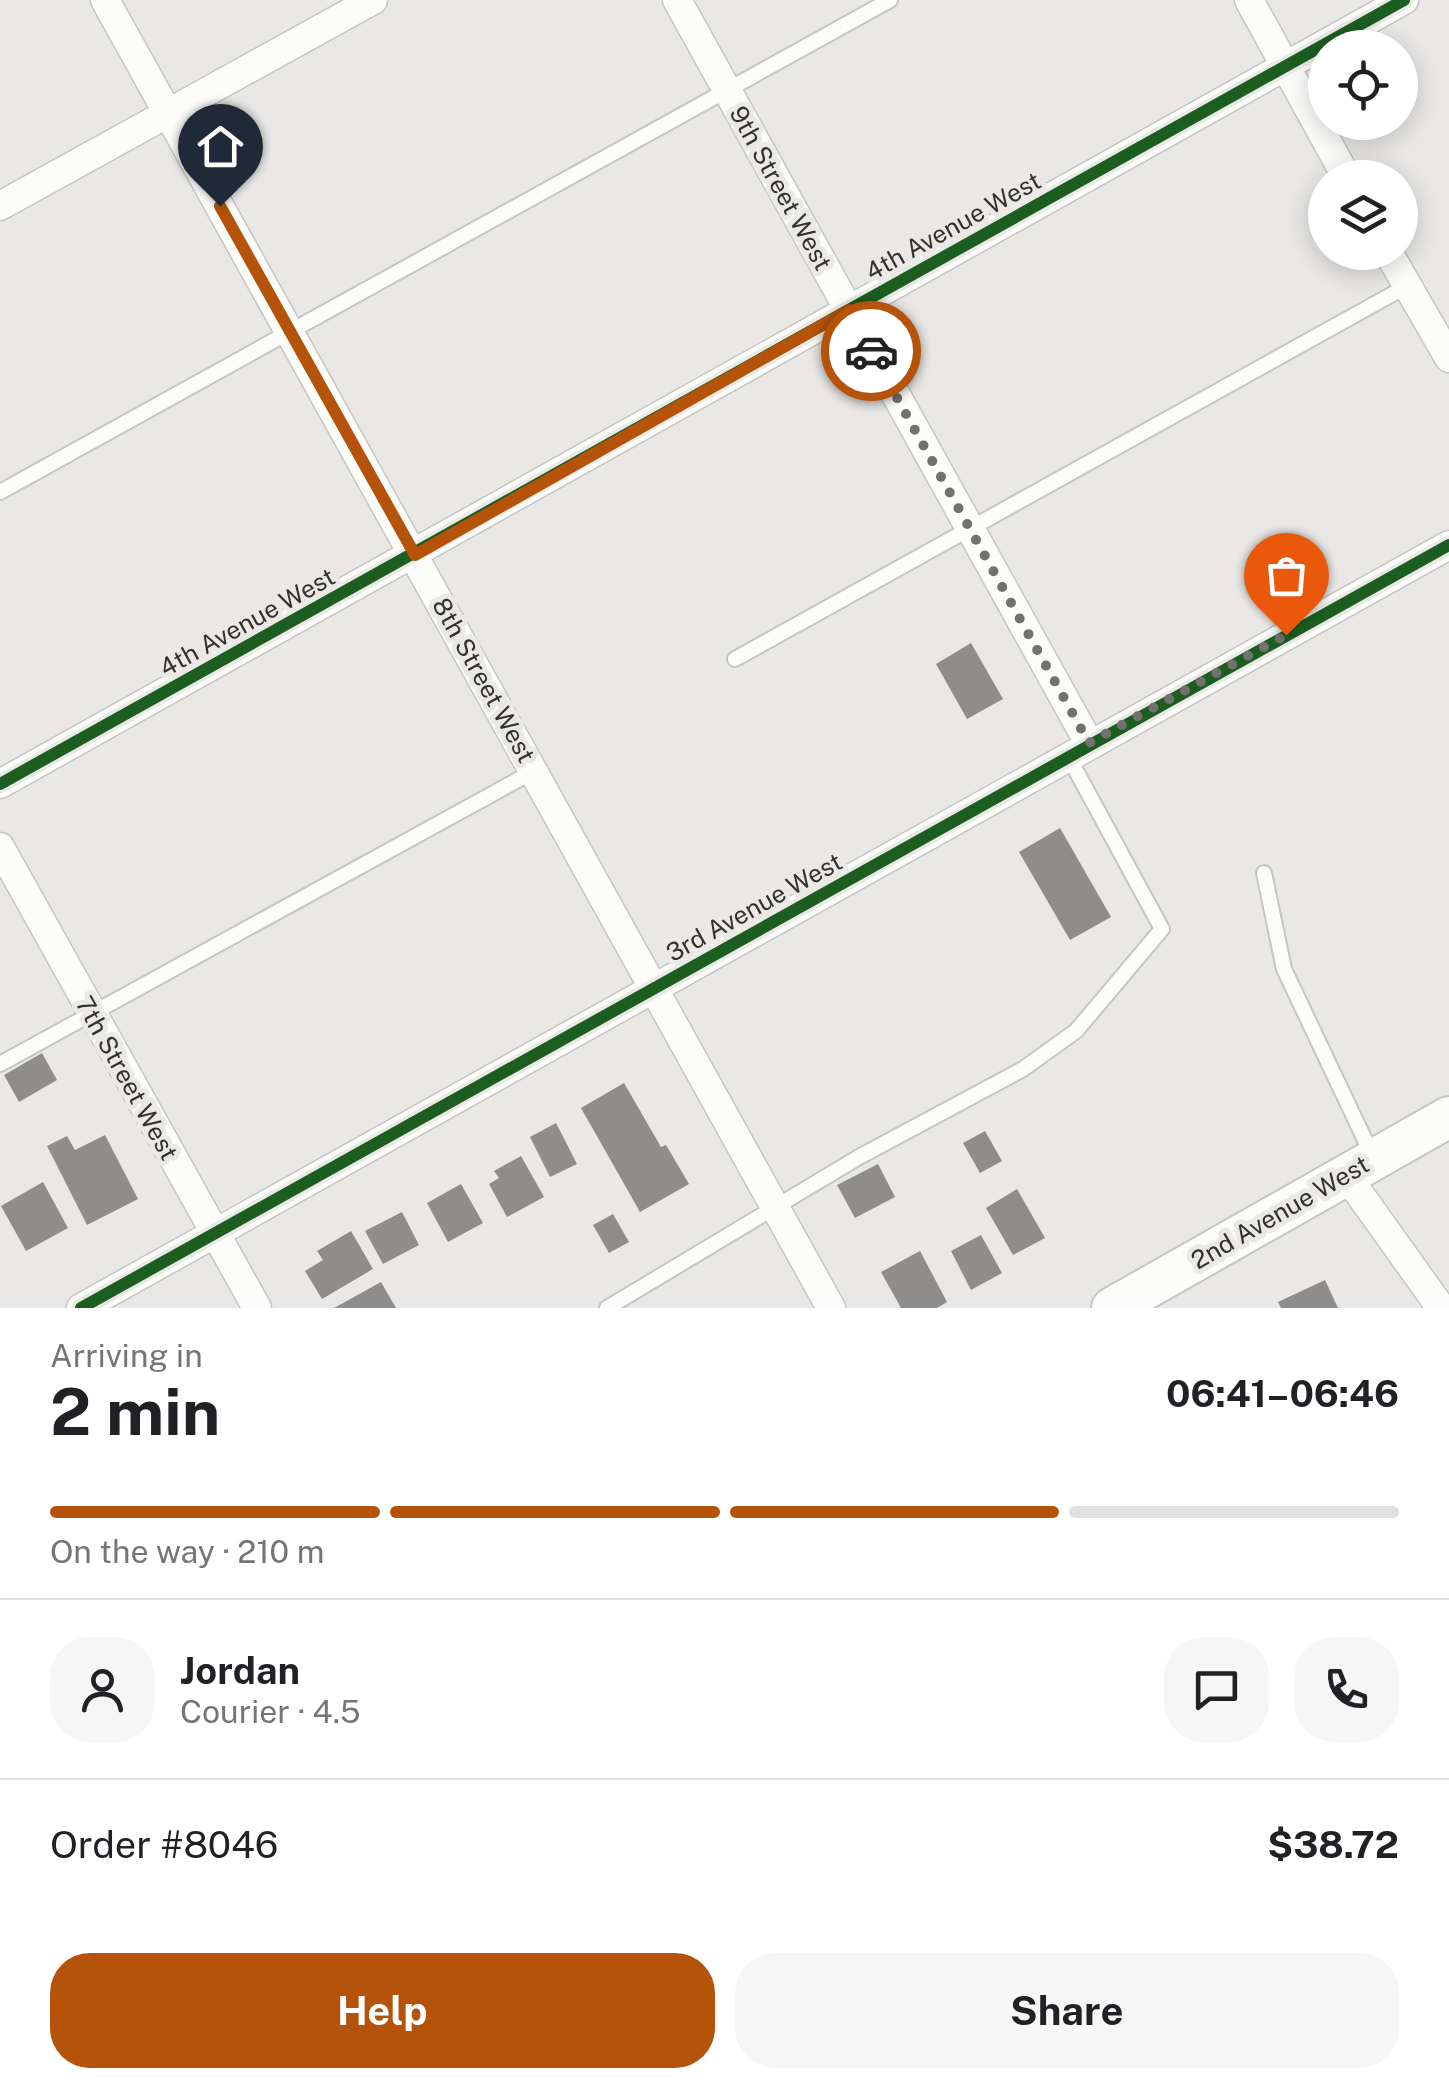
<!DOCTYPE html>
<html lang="en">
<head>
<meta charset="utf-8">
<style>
	:root { --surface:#fff; --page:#f6f6f6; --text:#202124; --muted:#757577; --line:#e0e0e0; --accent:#b45309 }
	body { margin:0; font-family:"Public Sans",sans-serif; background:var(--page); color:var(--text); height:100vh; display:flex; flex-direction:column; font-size:38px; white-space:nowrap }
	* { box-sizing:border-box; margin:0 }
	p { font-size:32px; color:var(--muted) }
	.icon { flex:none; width:55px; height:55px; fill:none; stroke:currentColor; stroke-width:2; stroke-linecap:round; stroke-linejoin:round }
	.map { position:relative; height:1308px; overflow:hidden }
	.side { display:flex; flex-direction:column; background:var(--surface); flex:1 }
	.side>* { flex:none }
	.fabs { position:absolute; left:1308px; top:30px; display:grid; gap:20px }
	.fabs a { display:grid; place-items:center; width:110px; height:110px; border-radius:50%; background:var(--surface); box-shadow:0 5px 25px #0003; font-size:50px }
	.pin { position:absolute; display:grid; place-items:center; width:85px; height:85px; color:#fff; margin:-102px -42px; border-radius:50% 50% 50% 0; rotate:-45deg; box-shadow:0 0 10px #0007 }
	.pin .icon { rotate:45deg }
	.courier { position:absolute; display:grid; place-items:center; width:100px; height:100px; margin:-50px; border:8px solid #b45309; border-radius:50%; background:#fff; color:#222; box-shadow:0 2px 12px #0007 }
	.headline em { font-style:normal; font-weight:700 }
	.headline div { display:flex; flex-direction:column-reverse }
	.headline { display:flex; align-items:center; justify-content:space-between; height:170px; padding:0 50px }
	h1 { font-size:65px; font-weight:700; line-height:75px }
	.bar { display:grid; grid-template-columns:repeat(4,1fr); gap:15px 10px; align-content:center; height:120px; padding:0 50px }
	.bar i { height:12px; border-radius:8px; background:var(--line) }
	.bar .selected { background:var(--accent) }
	.bar p { grid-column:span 4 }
	.line { display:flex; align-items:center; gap:25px; padding:0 50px; border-top:2px solid var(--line) }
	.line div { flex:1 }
	.round { display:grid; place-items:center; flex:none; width:105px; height:105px; border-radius:40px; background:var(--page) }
	.button { display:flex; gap:20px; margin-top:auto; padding:20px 50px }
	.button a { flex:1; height:115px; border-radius:40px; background:var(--accent); color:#fff; font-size:40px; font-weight:700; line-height:115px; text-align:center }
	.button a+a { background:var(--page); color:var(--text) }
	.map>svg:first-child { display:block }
	.building { fill:#8e8d8b }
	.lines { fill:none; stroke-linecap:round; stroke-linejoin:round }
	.lane-casing { stroke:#c5c5c3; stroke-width:18 }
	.street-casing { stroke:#c5c5c3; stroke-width:31 }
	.secondary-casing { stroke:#c5c5c3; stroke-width:44 }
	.lane { stroke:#fcfcfb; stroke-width:14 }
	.street { stroke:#fcfcfb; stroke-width:28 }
	.secondary { stroke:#fcfcfb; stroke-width:40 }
	.cycleway-casing { stroke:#eae9e5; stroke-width:19 }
	.cycleway { stroke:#1b5e20; stroke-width:12 }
	.done { stroke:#727170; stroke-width:10; stroke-dasharray:0 18 }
	.route { stroke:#b45309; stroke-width:12 }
	.labels { text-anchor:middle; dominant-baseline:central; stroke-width:10; stroke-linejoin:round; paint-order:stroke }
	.street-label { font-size:25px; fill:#323130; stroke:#eae9e5 }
</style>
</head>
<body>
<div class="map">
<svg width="1449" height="1308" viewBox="0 0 1449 1308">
	<rect width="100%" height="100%" fill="#e9e8e6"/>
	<path class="building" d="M971 643 1003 699 967 719 936 664Z
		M1060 828 1111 917 1070 940 1019 852Z
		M42 1053 57 1080 19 1102 4 1075Z
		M624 1083 661 1147 666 1145 689 1184 640 1212 581 1108Z
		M556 1123 577 1164 550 1177 530 1137Z
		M985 1131 1002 1161 980 1173 963 1143Z
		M105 1135 138 1199 87 1225 47 1146 67 1136 75 1150Z
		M521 1156 544 1197 507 1217 489 1184 499 1178 494 1171Z
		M878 1164 895 1197 855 1218 837 1185Z
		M43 1182 68 1228 26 1251 1 1206Z
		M461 1184 483 1223 448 1242 427 1203Z
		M1017 1189 1045 1238 1013 1255 986 1208Z
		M402 1212 419 1245 383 1264 365 1231Z
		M613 1214 629 1242 609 1253 593 1225Z
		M351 1231 373 1269 322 1299 305 1271 323 1260 317 1251Z
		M981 1235 1002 1273 971 1290 951 1251Z
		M920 1251 947 1302 937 1308H901L881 1272Z
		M1325 1280 1338 1308H1281L1278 1302Z
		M381 1282 396 1308H334Z"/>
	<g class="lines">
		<defs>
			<path id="lane" d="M0 492 890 0
				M735 659 1407 286
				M1264 873 1284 969 1373 1157
				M0 1064 534 771
				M607 1308 859 1157 1023 1069 1076 1031 1162 929 1068 756"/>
			<path id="street" d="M105 0 831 1308
				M677 0 1089 743
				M1249 0 1347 178
				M0 206 373 0
				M1388 252 1449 358
				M0 784 1404 0
				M0 847 257 1308
				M1346 1175 1441 1308
				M81 1308 1449 545"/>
			<path id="secondary" d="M1112 1308 1449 1117"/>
		</defs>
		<use href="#lane" class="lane-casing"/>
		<use href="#street" class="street-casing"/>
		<use href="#secondary" class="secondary-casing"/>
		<use href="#lane" class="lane"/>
		<use href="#street" class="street"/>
		<use href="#secondary" class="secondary"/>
		<defs>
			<path id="cycleway" d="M0 784 1404 0
				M81 1308 1449 545"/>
		</defs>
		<use href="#cycleway" class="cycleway-casing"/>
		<use href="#cycleway" class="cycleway"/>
	</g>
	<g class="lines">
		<path class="done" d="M871 351 1089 743 1286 635"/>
		<path class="route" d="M220 206 415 555 849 310 871 351"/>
	</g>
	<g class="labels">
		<g class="street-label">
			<text transform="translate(781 188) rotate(61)">9th Street West</text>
			<text transform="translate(953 226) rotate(-29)">4th Avenue West</text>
			<text transform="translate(247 622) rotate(-29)">4th Avenue West</text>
			<text transform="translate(484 680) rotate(61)">8th Street West</text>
			<text transform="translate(754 907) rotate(-29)">3rd Avenue West</text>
			<text transform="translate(127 1078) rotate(61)">7th Street West</text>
			<text transform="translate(1280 1212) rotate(-30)">2nd Avenue West</text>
		</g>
	</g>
</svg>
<div class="fabs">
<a><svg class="icon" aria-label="locate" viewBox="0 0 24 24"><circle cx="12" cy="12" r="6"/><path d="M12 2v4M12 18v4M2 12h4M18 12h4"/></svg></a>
<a><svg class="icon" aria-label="layers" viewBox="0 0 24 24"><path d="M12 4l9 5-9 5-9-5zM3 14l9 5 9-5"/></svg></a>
</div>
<div class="pin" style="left:1286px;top:635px;background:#ea580c"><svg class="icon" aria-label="bag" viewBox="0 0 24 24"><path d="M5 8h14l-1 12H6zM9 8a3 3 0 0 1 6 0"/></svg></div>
<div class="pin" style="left:220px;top:206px;background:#1f2937"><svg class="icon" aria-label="home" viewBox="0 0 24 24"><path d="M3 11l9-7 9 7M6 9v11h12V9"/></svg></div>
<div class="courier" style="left:871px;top:351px"><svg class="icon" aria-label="car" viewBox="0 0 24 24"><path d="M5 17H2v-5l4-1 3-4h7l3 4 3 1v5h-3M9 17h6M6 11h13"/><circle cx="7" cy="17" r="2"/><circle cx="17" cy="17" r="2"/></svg></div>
</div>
<section class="side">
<div class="headline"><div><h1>2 min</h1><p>Arriving in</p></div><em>06:41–06:46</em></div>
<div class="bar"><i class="selected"></i><i class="selected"></i><i class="selected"></i><i></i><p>On the way · 210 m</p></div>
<div class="line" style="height:180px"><a class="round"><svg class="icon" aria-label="person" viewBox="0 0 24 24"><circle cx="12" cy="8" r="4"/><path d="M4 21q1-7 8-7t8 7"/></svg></a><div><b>Jordan</b><p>Courier · 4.5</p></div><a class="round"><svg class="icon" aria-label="chat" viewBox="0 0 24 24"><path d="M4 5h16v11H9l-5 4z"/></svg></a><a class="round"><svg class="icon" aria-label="phone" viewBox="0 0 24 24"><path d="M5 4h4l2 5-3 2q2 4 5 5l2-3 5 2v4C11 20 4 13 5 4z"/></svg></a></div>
<div class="line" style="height:130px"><div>Order #8046</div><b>$38.72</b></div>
<div class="button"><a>Help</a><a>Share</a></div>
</section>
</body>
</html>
